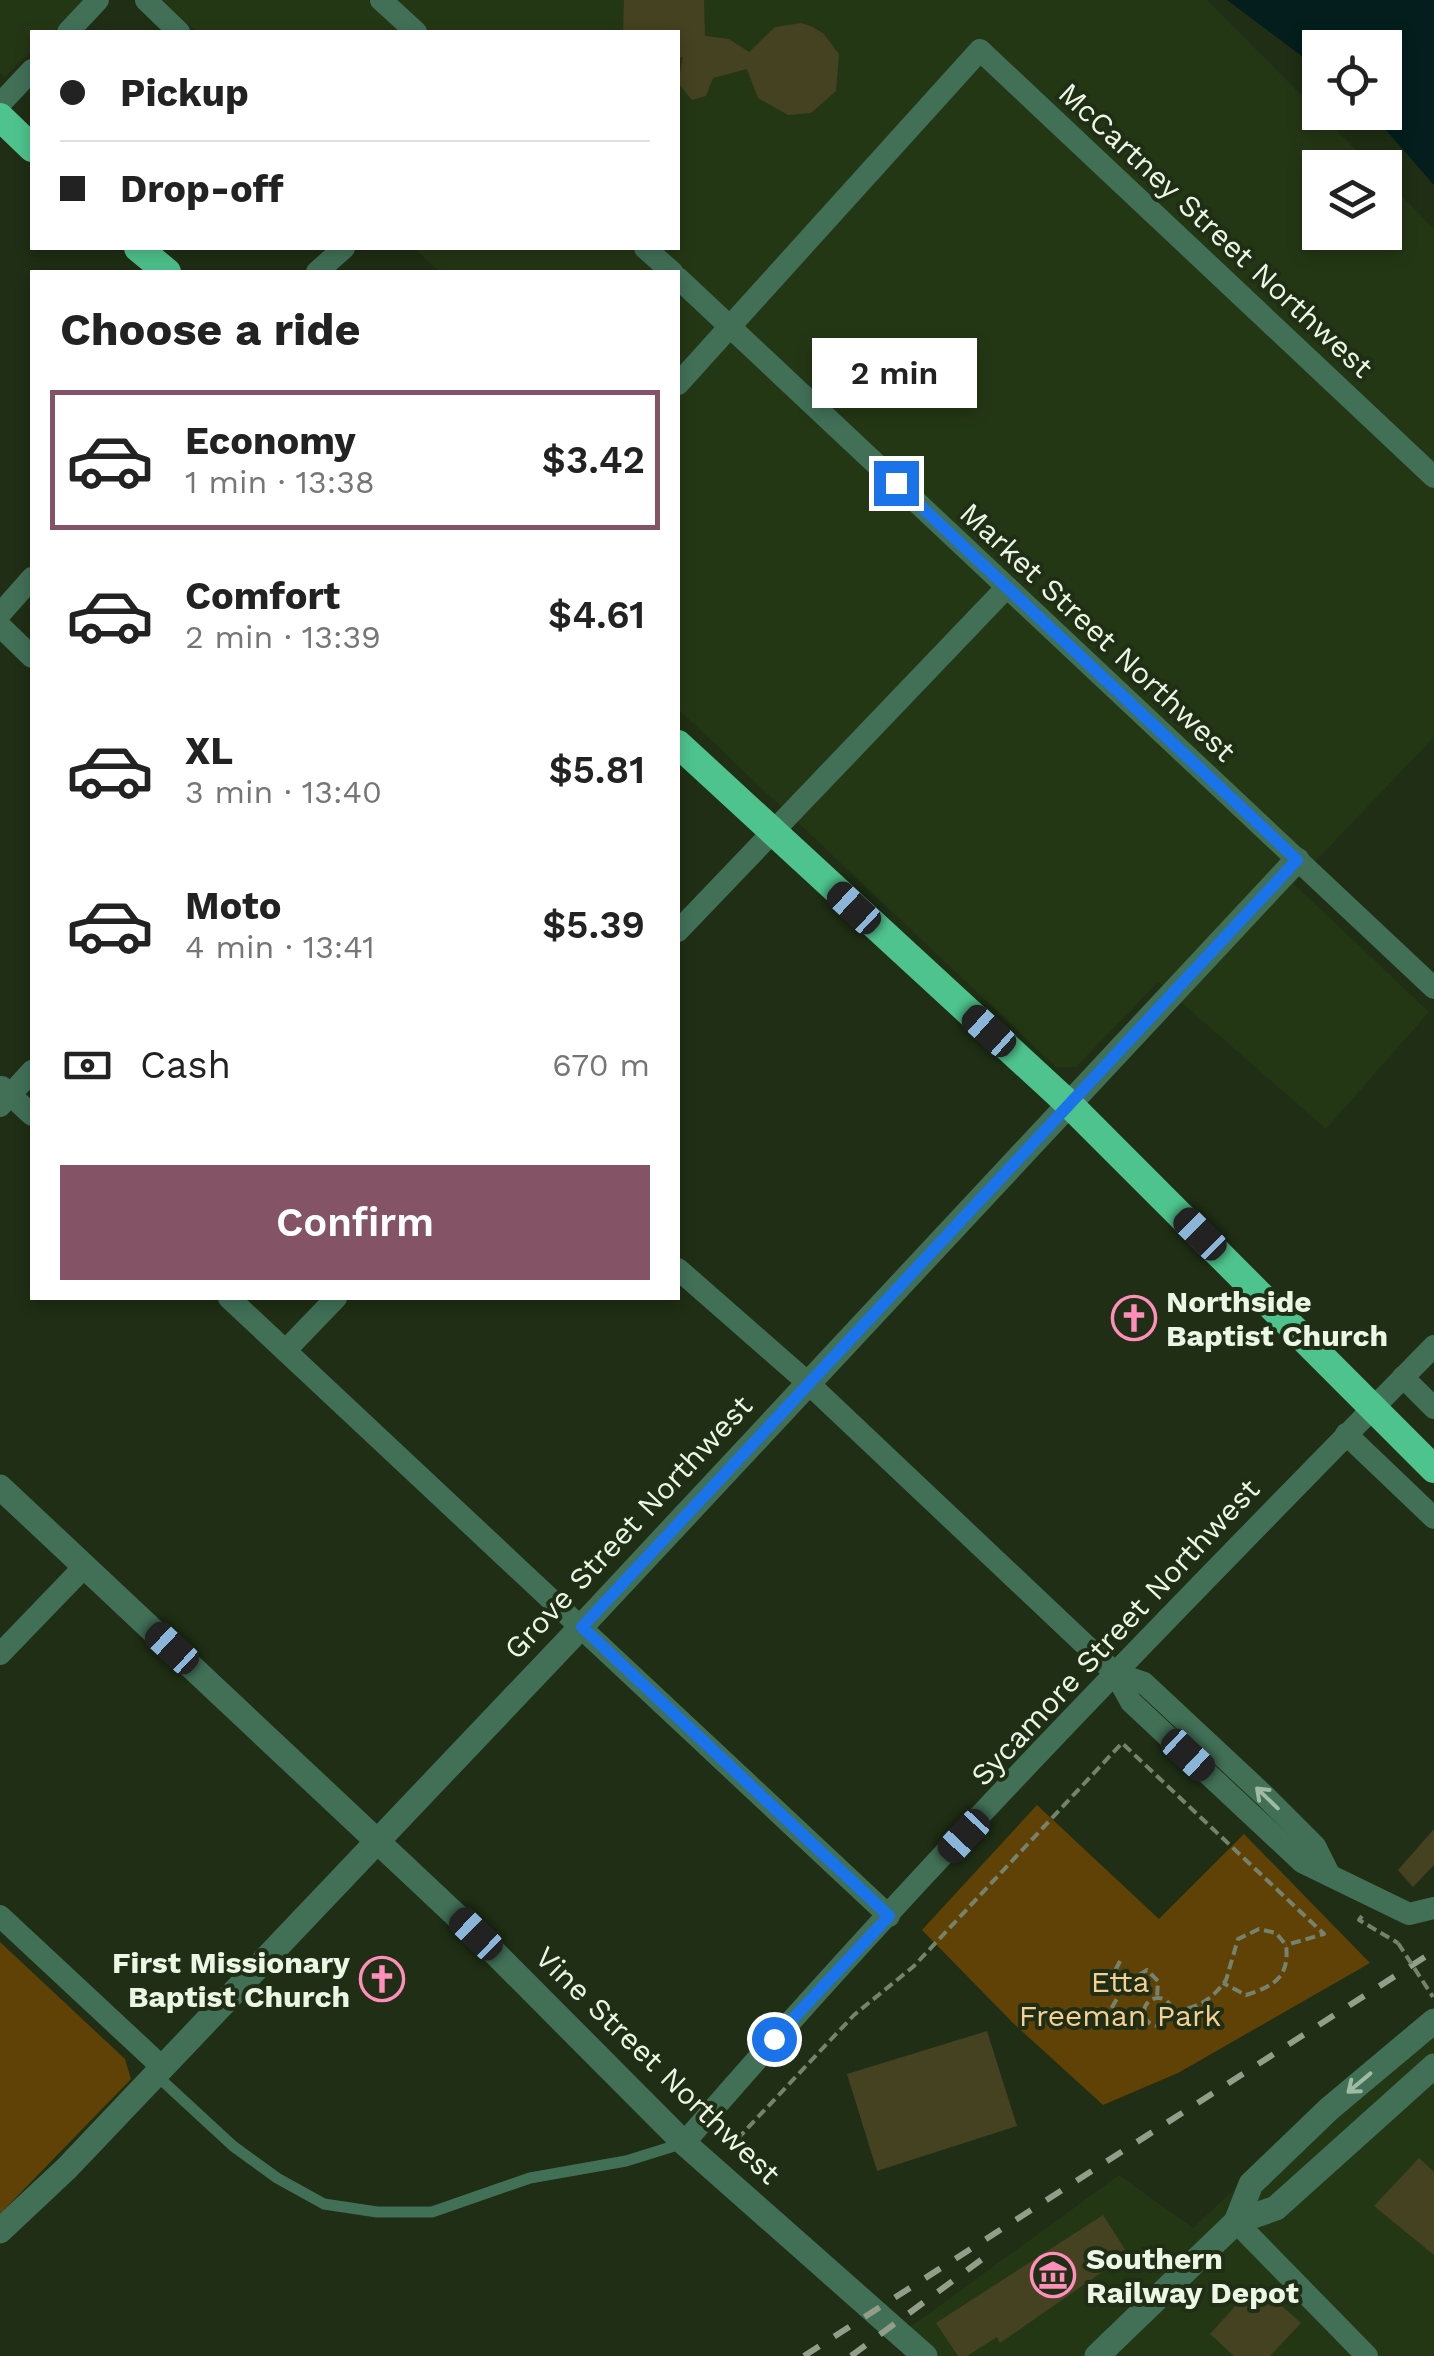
<!DOCTYPE html>
<meta charset="utf-8">
<style>
:root{--surface:#fff;--page:#f6f6f6;--text:#222;--muted:#767676;--line:#e0e0e0;--accent:#855366}
body{margin:0;font-family:"Work Sans",sans-serif;background:var(--page);color:var(--text);height:100vh;display:flex;flex-direction:column;font-size:38px;white-space:nowrap}
*{box-sizing:border-box;margin:0}
p{font-size:32px;color:var(--muted)}
.icon{flex:none;width:55px;height:55px;fill:none;stroke:currentColor;stroke-width:2;stroke-linecap:round;stroke-linejoin:round}
.map{position:relative;flex:1;overflow:hidden}
.details{position:absolute;left:30px;top:270px;width:650px;height:1030px;display:flex;flex-direction:column;background:var(--surface);border-radius:0px;box-shadow:0 5px 15px #0003}
.details>*{flex:none}
.top-card{position:absolute;left:30px;top:30px;width:650px;height:220px;border-radius:0px;box-shadow:0 5px 15px #0003;display:grid;align-content:center;height:220px;padding:0 30px;background:var(--surface)}
.buttons{position:absolute;left:1302px;top:30px;display:grid;gap:20px}
.buttons a{display:grid;place-items:center;width:100px;height:100px;border-radius:0px;background:var(--surface);box-shadow:0 5px 15px #0003;font-size:50px}
.end{position:absolute;width:45px;height:45px;margin:-22px;border:12px solid #1a73e8;background:#fff;box-shadow:0 0 0 5px #fff}
.from{border-radius:50%}
.bubble{position:absolute;height:70px;border-radius:0px;background:var(--surface);box-shadow:0 5px 15px #0003;font-size:32px;font-weight:600;line-height:70px;text-align:center}
.car{position:absolute;width:30px;height:60px;margin:-30px -15px;border-radius:12px;box-shadow:0 0 8px 2px #0007;background:linear-gradient(#222 24%,#8ab4d8 0 40%,#222 0 76%,#8ab4d8 0 86%,#222 0)}
.top-card b{display:flex;align-items:center;gap:35px;height:95px;font-size:38px}
.top-card b+b{border-top:2px solid var(--line)}
.top-card i{width:25px;height:25px;background:var(--text)}
ul{padding:0;list-style:none}
li{display:flex;align-items:center;gap:30px;height:140px;margin:0 20px 15px;padding:0 10px;border:5px solid transparent;border-radius:0px}
li div{flex:1}
li b{display:block;font-size:38px}
li em{font-style:normal;font-weight:600}
li.active{border-color:var(--accent)}
li>.icon{width:90px;height:90px;stroke-width:1.5}
h2{padding:0 30px;font-size:45px;line-height:120px}
.pay{display:flex;align-items:center;gap:25px;height:110px;padding:0 30px;font-size:38px}
.pay p{margin-inline-start:auto}
.primary-button{display:flex;gap:20px;margin-top:auto;padding:20px 30px}
.primary-button a{flex:1;height:115px;border-radius:0px;background:var(--accent);color:#fff;font-size:40px;font-weight:600;line-height:115px;text-align:center}
.map>svg:first-child{display:block}
</style>
<div class="map">
<svg width="1434" height="2356" viewBox="0 0 1434 2356">
<rect width="100%" height="100%" fill="#1f2e14"/>
<g fill="#243715">
<polygon points="0,0 88,0 53,32 32,32 32,51 5,76 0,73"/>
<polygon points="163,0 1207,0 1373,167 1320,168 1320,232 1385,232 1385,179 1434,229 1434,737 1294,884 1429,1012 1326,1129 1158,982 1076,1067 1056,1067 678,709 678,272 440,272 414,248 678,248 678,32 196,32"/>
<polygon points="1434,2010 1434,2356 907,2356 891,2341 1119,2175 1193,2228 1409,2026"/>
</g>
<g fill="#604206">
<polygon points="1037,1805 1159,1919 1244,1834 1370,1963 1178,2073 1103,2105 1013,2023 922,1930"/>
<polygon points="0,1942 125,2059 131,2079 0,2214"/>
</g>
<polygon fill="#031e1c" points="1227,0 1434,0 1434,185 1371,113 1385,112 1385,48 1320,48 1320,54 1303,57"/>
<g fill="#444221">
<polygon points="624,0 704,0 705,36 729,39 749,52 775,27 801,23 813,27 824,34 839,54 836,91 811,113 788,115 758,98 747,69 713,78 706,96 692,100 678,83 683,57 678,58 678,32 623,32"/>
<polygon points="1434,1829 1434,1865 1413,1887 1398,1870"/>
<polygon points="987,2031 1017,2126 877,2171 847,2074"/>
<polygon points="1419,2158 1434,2172 1434,2255 1374,2206"/>
<polygon points="1103,2215 1128,2254 1000,2343 997,2337 967,2356 958,2356 936,2323"/>
<polygon points="1256,2283 1301,2323 1270,2356 1234,2356 1210,2334"/>
</g>
<g fill="none" stroke-linecap="round" stroke-linejoin="round">
<g stroke="#75826c" stroke-width="4" stroke-dasharray="10 5" stroke-linecap="butt">
<polyline points="1362,1916 1359,1920 1398,1943"/>
<polyline points="1120,1961 1116,1969 1126,1983 1111,2009 1124,2020 1121,2025"/>
<polyline points="1126,1983 1147,1970 1158,1981 1157,1998"/>
<circle cx="1158" cy="2012" r="14"/>
<path d="M 1173,2012 C 1198,2007 1211,2001 1226,1980 L 1238,1939 L 1259,1929 L 1276,1933 L 1286,1945 C 1290,1977 1274,1986 1246,1995 L 1223,1983"/>
<polyline points="727,2150 854,2015 914,1966 1122,1743 1324,1934 1286,1945"/>
</g>
<polyline stroke="#417057" stroke-width="11" points="155,2074 233,2146 277,2178 324,2204 377,2212 432,2212 530,2178 626,2161 684,2143"/>
<g stroke="#417057" stroke-width="22">
<polyline points="146,0 179,32"/>
<polyline points="381,0 416,32"/>
<polyline points="68,32 98,0"/>
<polyline points="0,104 32,70"/>
<polyline points="645,248 672,272"/>
<polyline points="317,272 344,248"/>
<polyline points="678,278 1434,988"/>
<polyline points="678,384 980,50 1434,477"/>
<polyline points="0,614 32,578"/>
<polyline points="0,626 32,657"/>
<polyline points="678,931 1007,587"/>
<polyline points="2,1087 32,1115"/>
<polyline points="0,1106 32,1071"/>
<polyline points="678,1269 807,1382 1115,1673 1131,1702 1302,1862 1409,1914 1434,1908"/>
<polyline points="229,1298 889,1916"/>
<polyline points="286,1350 336,1298"/>
<polyline points="1403,1377 1434,1408"/>
<polyline points="1346,1434 1434,1518"/>
<polyline points="0,1654 84,1567"/>
<polyline points="1115,1673 1144,1683 1265,1796 1315,1846 1328,1872"/>
<polyline points="0,1916 162,2067"/>
<path d="M 684,2143 C 922,1867 1179,1606 1434,1346"/>
<polyline points="1236,2222 1367,2356"/>
</g>
<g stroke="#417057" stroke-width="25">
<polyline points="0,1487 476,1934 684,2143 925,2356"/>
<polyline points="1236,2222 1276,2208 1434,2066"/>
<polyline points="0,2231 67,2168 581,1627 1297,860"/>
<polyline points="1097,2356 1236,2222 1251,2184 1329,2109 1434,2021"/>
</g>
<g stroke="#4ec38d" stroke-width="28">
<polyline points="0,117 32,148"/>
<polyline points="138,248 167,272"/>
<polyline points="678,744 1070,1105 1434,1469"/>
</g>
<g stroke="#929e89" stroke-width="6" stroke-dasharray="18 18" stroke-linecap="butt">
<polyline points="804,2356 1434,1951"/>
<polyline points="851,2356 985,2257"/>
</g>
<polyline stroke="#75826c" stroke-width="4" stroke-dasharray="10 5" stroke-linecap="butt" points="1398,1943 1433,1997"/>
</g>
<defs><path id="oneway-shaft" d="M-6 0H5M1.5-3L5.5 0L1.5 3" fill="none" stroke-width="1.6" stroke-linecap="round" stroke-linejoin="round" transform="scale(2.5)"/></defs>
<g stroke="#9fbaa5">
<use href="#oneway-shaft" transform="translate(1267 1798) rotate(-136)"/>
<use href="#oneway-shaft" transform="translate(1359 2083) rotate(140)"/>
</g>
<g fill="none" stroke-linecap="round" stroke-linejoin="round">
<polyline stroke="#1a73e8" stroke-width="12" points="774,2039 889,1916 582,1627 1297,860 896,483"/>
</g>
<defs>
<symbol id="church-ring" viewBox="-11 -11 22 22"><circle r="9.5" fill="#1f2e14" stroke="#ff8eba" stroke-width="1.5"/><path d="M-1.2-6h2.4v3.5h3.3v2.4h-3.3V6h-2.4V-.1h-3.3v-2.4h3.3Z" fill="#ff8eba"/></symbol>
<symbol id="museum-ring" viewBox="-11 -11 22 22"><circle r="9.5" fill="#1f2e14" stroke="#ff8eba" stroke-width="1.5"/><path d="M0-6L6-3V-2H-6V-3ZM-5-1h2V3h-2ZM-1-1h2V3h-2ZM3-1h2V3H3ZM-6 4H6V6H-6Z" fill="#ff8eba"/></symbol>
</defs>
<g fill-rule="evenodd">
<use href="#church-ring" x="1109" y="1293" width="50" height="50"/>
<use href="#church-ring" x="357" y="1954" width="50" height="50"/>
<use href="#museum-ring" x="1028" y="2250" width="50" height="50"/>
</g>
<g text-anchor="middle" dominant-baseline="central" stroke-width="8" stroke-linejoin="round" paint-order="stroke">
<g font-size="30" fill="#ecf6e5" stroke="#1f2e14">
<text transform="translate(1216 230) rotate(43)">McCartney Street Northwest</text>
<text transform="translate(1098 632) rotate(43)">Market Street Northwest</text>
<text transform="translate(628 1527) rotate(-47)">Grove Street Northwest</text>
<text transform="translate(1115 1632) rotate(-47)">Sycamore Street Northwest</text>
<text transform="translate(658 2065) rotate(44)">Vine Street Northwest</text>
</g>
<g font-size="30" font-weight="bold" fill="#ecf6e5" stroke="#1f2e14" text-anchor="start">
<text x="1166" y="1301">Northside<tspan x="1166" dy="34">Baptist Church</tspan></text>
<text x="350" y="1962" text-anchor="end">First Missionary<tspan x="350" dy="34">Baptist Church</tspan></text>
<text x="1086" y="2258">Southern<tspan x="1086" dy="34">Railway Depot</tspan></text>
</g>
<g font-size="30" fill="#f7cf91" stroke="#1f2e14">
<text x="1120" y="1981">Etta<tspan x="1120" dy="34">Freeman Park</tspan></text>
</g>
</g>
</svg>
<div class="buttons">
<a><svg class="icon" aria-label="locate" viewBox="0 0 24 24"><circle cx="12" cy="12" r="6"/><path d="M12 2v4M12 18v4M2 12h4M18 12h4"/></svg></a>
<a><svg class="icon" aria-label="layers" viewBox="0 0 24 24"><path d="M12 4l9 5-9 5-9-5zM3 14l9 5 9-5"/></svg></a>
</div>
<i class="end from" style="left:774px;top:2039px"></i>
<i class="end" style="left:896px;top:483px"></i>
<div class="bubble" style="left:812px;top:338px;width:165px">2 min</div>
<i class="car" style="left:854px;top:908px;rotate:313deg"></i>
<i class="car" style="left:989px;top:1031px;rotate:312deg"></i>
<i class="car" style="left:1200px;top:1234px;rotate:315deg"></i>
<i class="car" style="left:172px;top:1648px;rotate:313deg"></i>
<i class="car" style="left:1188px;top:1755px;rotate:133deg"></i>
<i class="car" style="left:964px;top:1836px;rotate:223deg"></i>
<i class="car" style="left:476px;top:1934px;rotate:314deg"></i>
<div class="top-card">
<b><i class="from"></i>Pickup</b>
<b><i></i>Drop-off</b>
</div>
<section class="details">
<h2>Choose a ride</h2>
<ul>
<li class="active"><svg class="icon" aria-label="car" viewBox="0 0 24 24"><path d="M5 17H2v-5l4-1 3-4h7l3 4 3 1v5h-3M9 17h6M6 11h13"/><circle cx="7" cy="17" r="2"/><circle cx="17" cy="17" r="2"/></svg><div><b>Economy</b><p>1 min · 13:38</p></div><em>$3.42</em></li>
<li><svg class="icon" aria-label="car" viewBox="0 0 24 24"><path d="M5 17H2v-5l4-1 3-4h7l3 4 3 1v5h-3M9 17h6M6 11h13"/><circle cx="7" cy="17" r="2"/><circle cx="17" cy="17" r="2"/></svg><div><b>Comfort</b><p>2 min · 13:39</p></div><em>$4.61</em></li>
<li><svg class="icon" aria-label="car" viewBox="0 0 24 24"><path d="M5 17H2v-5l4-1 3-4h7l3 4 3 1v5h-3M9 17h6M6 11h13"/><circle cx="7" cy="17" r="2"/><circle cx="17" cy="17" r="2"/></svg><div><b>XL</b><p>3 min · 13:40</p></div><em>$5.81</em></li>
<li><svg class="icon" aria-label="car" viewBox="0 0 24 24"><path d="M5 17H2v-5l4-1 3-4h7l3 4 3 1v5h-3M9 17h6M6 11h13"/><circle cx="7" cy="17" r="2"/><circle cx="17" cy="17" r="2"/></svg><div><b>Moto</b><p>4 min · 13:41</p></div><em>$5.39</em></li>
</ul>
<div class="pay"><svg class="icon" aria-label="cash" viewBox="0 0 24 24"><path d="M3 7h18v10H3z"/><circle cx="12" cy="12" r="2"/></svg>Cash<p>670 m</p></div>
<div class="primary-button"><a>Confirm</a></div>
</section>
</div>
